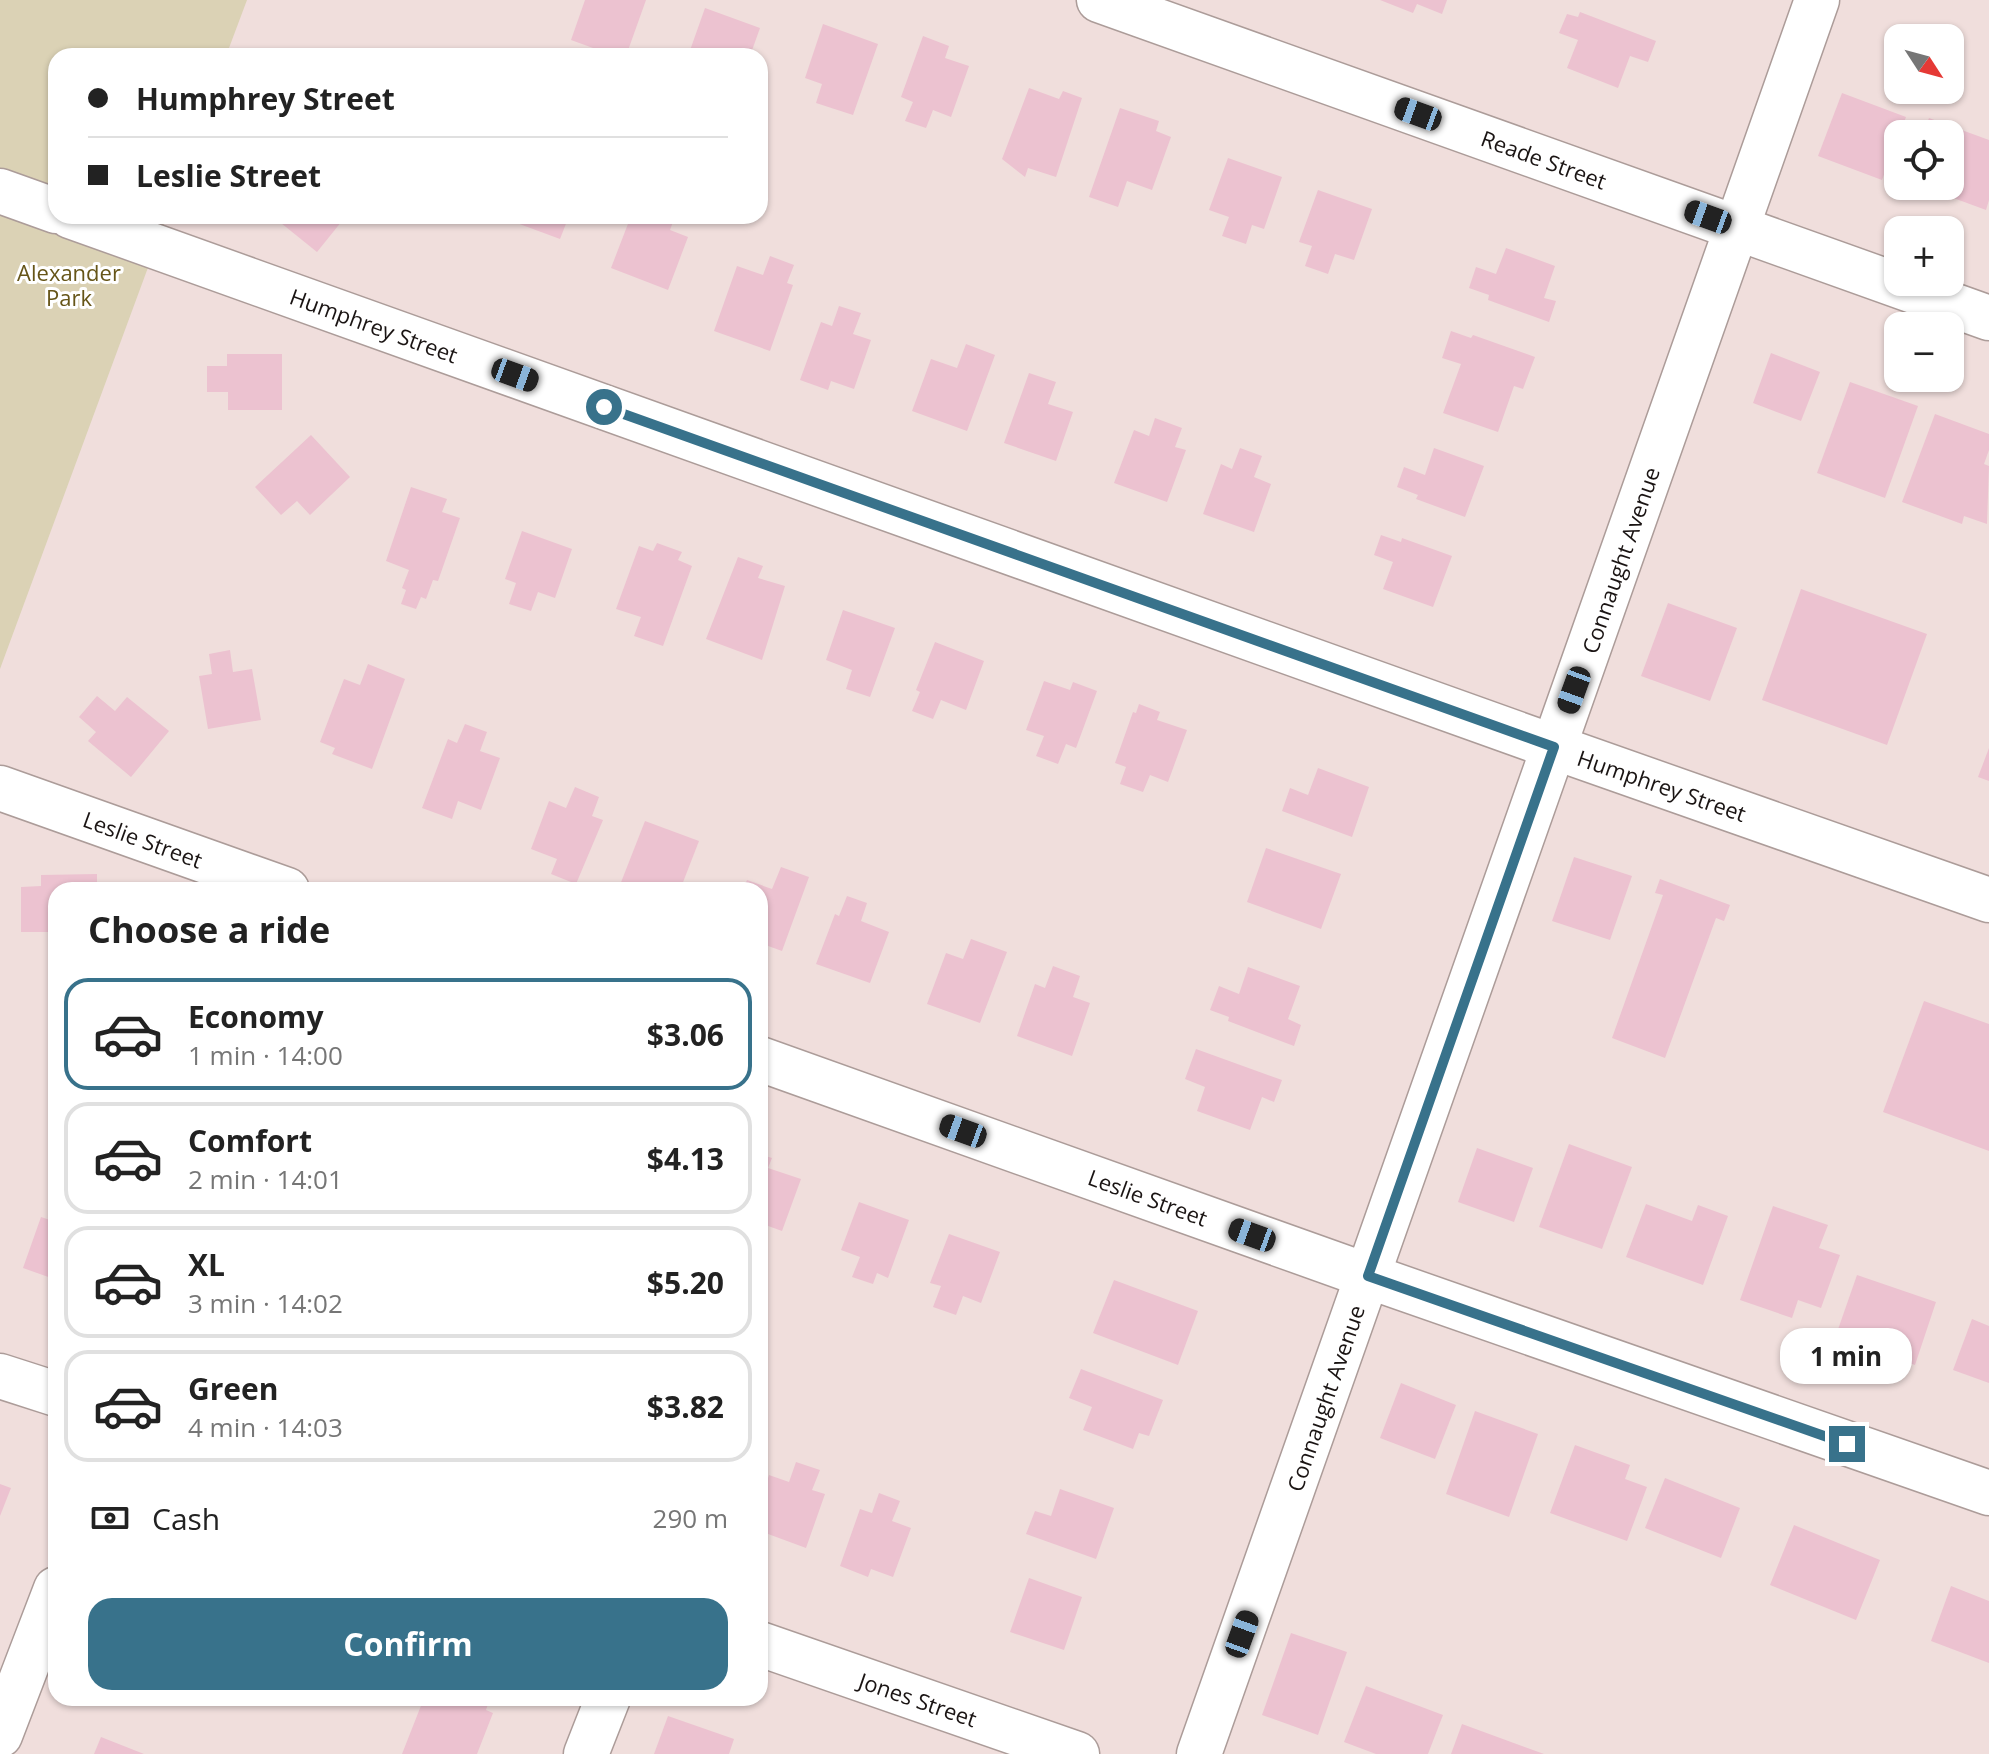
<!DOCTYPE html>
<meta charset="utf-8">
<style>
:root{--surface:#fff;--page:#f6f6f6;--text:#222;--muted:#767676;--line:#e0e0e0;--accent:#38728b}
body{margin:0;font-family:"Open Sans",sans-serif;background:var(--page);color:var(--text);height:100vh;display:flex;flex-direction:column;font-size:30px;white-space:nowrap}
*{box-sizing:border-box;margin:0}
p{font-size:26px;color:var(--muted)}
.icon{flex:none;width:44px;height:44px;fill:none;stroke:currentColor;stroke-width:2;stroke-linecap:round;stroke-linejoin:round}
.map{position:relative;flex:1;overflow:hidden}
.drawer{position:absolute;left:48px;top:882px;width:720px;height:824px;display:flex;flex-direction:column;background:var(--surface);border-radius:24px;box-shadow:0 2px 6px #0004}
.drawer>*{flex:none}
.hud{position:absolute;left:48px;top:48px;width:720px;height:176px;border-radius:24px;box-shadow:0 2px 6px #0004;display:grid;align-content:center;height:176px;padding:0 40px;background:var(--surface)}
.needle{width:52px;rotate:126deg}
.fabs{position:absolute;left:1884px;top:24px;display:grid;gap:16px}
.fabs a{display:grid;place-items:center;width:80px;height:80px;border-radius:16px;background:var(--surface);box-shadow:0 2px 6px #0004;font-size:40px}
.end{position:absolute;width:36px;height:36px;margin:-18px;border:10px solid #38728b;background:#fff;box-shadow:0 0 0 4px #fff}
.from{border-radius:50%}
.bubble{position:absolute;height:56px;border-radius:24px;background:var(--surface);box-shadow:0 2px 6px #0004;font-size:26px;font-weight:700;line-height:56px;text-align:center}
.car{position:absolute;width:24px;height:48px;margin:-24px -12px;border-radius:10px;box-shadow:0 0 6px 2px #0007;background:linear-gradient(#222 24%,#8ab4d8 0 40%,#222 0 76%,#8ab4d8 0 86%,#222 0)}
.hud b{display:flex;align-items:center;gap:28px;height:76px;font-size:30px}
.hud b+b{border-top:2px solid var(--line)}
.hud i{width:20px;height:20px;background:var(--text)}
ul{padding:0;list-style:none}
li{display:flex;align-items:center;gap:24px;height:112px;margin:0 16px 12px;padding:0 24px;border:4px solid var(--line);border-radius:24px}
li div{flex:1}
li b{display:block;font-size:30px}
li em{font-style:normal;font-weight:700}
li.selected{border-color:var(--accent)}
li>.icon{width:72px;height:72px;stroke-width:1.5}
h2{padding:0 40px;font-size:36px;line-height:96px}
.pay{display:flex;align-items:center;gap:20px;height:88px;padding:0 40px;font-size:30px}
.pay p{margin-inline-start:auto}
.button{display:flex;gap:16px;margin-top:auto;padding:16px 40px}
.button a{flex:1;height:92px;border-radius:24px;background:var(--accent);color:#fff;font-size:32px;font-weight:700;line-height:92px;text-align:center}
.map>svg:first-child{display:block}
</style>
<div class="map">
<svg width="1989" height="1754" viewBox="0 0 1989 1754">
<rect width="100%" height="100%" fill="#f0dedc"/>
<polygon fill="#dbd2b5" points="0,0 247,0 226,56 56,56 56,216 167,216 0,669"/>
<g fill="#ecc2d0">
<polygon points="585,0 646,0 626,56 590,56 593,48 571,40"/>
<polygon points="1380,0 1447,0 1442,14 1417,4 1413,13"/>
<polygon points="705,8 760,28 750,56 688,56"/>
<polygon points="1580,12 1656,41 1648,62 1630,56 1618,88 1567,68 1578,40 1559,33 1567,14 1578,17"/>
<polygon points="823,24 878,44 853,115 816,103 822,84 805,78"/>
<polygon points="923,36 949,46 945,58 969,66 951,117 933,110 926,128 905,121 913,102 901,97"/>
<polygon points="1029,88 1059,99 1063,91 1082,98 1056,177 1028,168 1025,177 1002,159"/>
<polygon points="1842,93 1906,117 1882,180 1818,156"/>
<polygon points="1120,108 1159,121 1156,131 1171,137 1152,190 1127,181 1118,207 1089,197"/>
<polygon points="1929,118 1989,140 1989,200 1986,210 1948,196 1947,200 1932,195 1933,190 1922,186 1950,186 1950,134 1923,134"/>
<polygon points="1228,158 1282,177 1264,229 1252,225 1246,244 1222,236 1229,217 1209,210"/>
<polygon points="1318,190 1372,209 1354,260 1335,254 1328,274 1305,266 1312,246 1299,242"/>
<polygon points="278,216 346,216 317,252 276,219"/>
<polygon points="507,216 569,216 560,239 506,219"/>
<polygon points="631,216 640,219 642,216 675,216 670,230 688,237 668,290 611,268"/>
<polygon points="1506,248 1555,266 1544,298 1556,301 1549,322 1488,300 1489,295 1469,288 1476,267 1496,274"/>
<polygon points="770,256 794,265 787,283 793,285 770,351 714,331 737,266 763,275"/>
<polygon points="839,306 861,313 853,334 871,340 854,389 831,381 828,390 800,380 821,322 832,326"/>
<polygon points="1451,331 1471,338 1473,335 1535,357 1523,389 1514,386 1498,432 1443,413 1461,364 1442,358"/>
<polygon points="966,344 995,355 967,431 912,411 931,359 957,368"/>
<polygon points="1771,353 1820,372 1801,421 1753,403"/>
<polygon points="227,354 282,354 282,410 228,410 228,392 207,392 207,366 227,366"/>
<polygon points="1029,373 1056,382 1048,404 1073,412 1056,461 1004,443"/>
<polygon points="1850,382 1918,406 1885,498 1817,473"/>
<polygon points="1935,414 1989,434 1989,450 1984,464 1989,466 1987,524 1964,516 1962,524 1902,502"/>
<polygon points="1155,418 1182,428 1175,447 1186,450 1167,502 1114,483 1134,430 1149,436"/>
<polygon points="311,435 350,477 310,515 297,501 281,515 255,487"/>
<polygon points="1240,448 1262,456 1254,477 1271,484 1254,532 1203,514 1221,464 1232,469"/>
<polygon points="1434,448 1484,466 1465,517 1416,499 1418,495 1397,487 1404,467 1425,475"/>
<polygon points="411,487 447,499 442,512 460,518 438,581 433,580 426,599 421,597 416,609 401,604 406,590 402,588 409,570 386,561"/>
<polygon points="522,531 572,549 555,598 538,592 531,611 509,604 516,583 505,579"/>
<polygon points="1381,535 1401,542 1402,538 1452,556 1433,607 1383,589 1393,562 1374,555"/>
<polygon points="657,543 682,552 678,560 692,566 663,646 634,636 641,617 616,609 639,546 653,551"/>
<polygon points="738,557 763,566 758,578 785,586 762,660 706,639"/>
<polygon points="1801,589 1927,634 1887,745 1762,700"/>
<polygon points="1668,603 1737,628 1710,701 1641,676"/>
<polygon points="843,610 895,628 870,697 846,689 852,670 826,660"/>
<polygon points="935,642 984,661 966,710 941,700 933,719 912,711 920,692 916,690"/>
<polygon points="230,650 233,672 252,669 261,720 208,729 199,676 212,674 209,654"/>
<polygon points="368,664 405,679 372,769 332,754 335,748 320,742 344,679 360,685"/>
<polygon points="1044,681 1070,690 1073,682 1097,691 1076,748 1066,744 1058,764 1036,756 1044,736 1026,730"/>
<polygon points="97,696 115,711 127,697 169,731 131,777 88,741 96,732 79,717"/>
<polygon points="1139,704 1160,712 1157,720 1187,730 1168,782 1150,775 1143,792 1120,784 1126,767 1115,763 1133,712 1136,713"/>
<polygon points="465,724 487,732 480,751 500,758 481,810 458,801 452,819 422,808 448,739 457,743"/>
<polygon points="1989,748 1989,781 1978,777"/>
<polygon points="1318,768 1369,787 1352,837 1282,811 1290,788 1308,795"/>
<polygon points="575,787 599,797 592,816 603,820 576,884 551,874 557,859 531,849 549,801 566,808"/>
<polygon points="645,821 699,841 680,890 618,890"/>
<polygon points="1266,848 1341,874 1321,929 1247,902"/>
<polygon points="1574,857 1632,876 1610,940 1552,921"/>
<polygon points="781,867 809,877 782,951 760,943 760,890 743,890 747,880 772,889"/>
<polygon points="97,874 97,890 56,890 56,932 21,932 21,887 41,886 41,875"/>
<polygon points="1660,879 1730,905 1724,921 1716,918 1665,1058 1612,1038 1663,895 1655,893"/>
<polygon points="847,896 867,903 861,921 889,932 870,983 816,964 835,914 839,916"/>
<polygon points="971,939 1007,952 980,1023 927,1004 946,953 963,959"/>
<polygon points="1053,966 1080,976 1073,997 1090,1003 1072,1056 1017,1036 1035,984 1045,988"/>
<polygon points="1248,967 1300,986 1288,1019 1301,1025 1294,1046 1228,1021 1229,1017 1210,1010 1219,986 1239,994"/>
<polygon points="1924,1001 1989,1024 1989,1151 1883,1112"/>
<polygon points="1196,1049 1282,1080 1274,1102 1262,1097 1250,1130 1197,1111 1205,1087 1185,1079"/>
<polygon points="1569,1144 1632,1167 1602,1249 1539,1227"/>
<polygon points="1477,1148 1533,1168 1514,1222 1458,1202"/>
<polygon points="760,1154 772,1158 768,1168 801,1179 782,1231 760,1223"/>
<polygon points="859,1202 909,1220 888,1278 877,1273 873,1284 852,1277 860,1257 841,1250"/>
<polygon points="1646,1204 1692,1221 1698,1205 1728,1216 1703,1285 1626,1257"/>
<polygon points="1773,1206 1828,1225 1819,1248 1840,1255 1821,1308 1798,1300 1792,1318 1740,1300"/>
<polygon points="41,1217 56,1222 56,1287 52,1286 54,1279 23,1268"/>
<polygon points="949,1234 1000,1252 981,1303 963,1296 956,1315 933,1307 941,1286 930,1283"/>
<polygon points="1857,1275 1936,1302 1915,1365 1835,1338"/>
<polygon points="1114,1280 1198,1311 1178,1365 1093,1333"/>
<polygon points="1972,1319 1989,1326 1989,1383 1953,1370"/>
<polygon points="1081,1369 1163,1400 1149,1436 1139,1433 1133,1449 1083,1430 1092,1407 1069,1398"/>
<polygon points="1401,1383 1456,1405 1435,1459 1380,1438"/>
<polygon points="1475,1411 1538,1434 1509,1517 1446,1494"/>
<polygon points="1575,1445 1630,1465 1625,1479 1647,1487 1627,1541 1550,1513"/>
<polygon points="796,1462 820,1470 812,1490 825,1494 806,1548 760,1531 760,1503 769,1475 789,1482"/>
<polygon points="1665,1478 1740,1508 1721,1558 1645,1528"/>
<polygon points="0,1484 11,1488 0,1516"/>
<polygon points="1060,1489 1114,1508 1096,1559 1026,1534 1035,1511 1051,1516"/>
<polygon points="879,1493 900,1501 892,1521 911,1528 893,1577 871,1569 868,1577 840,1566 860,1509 872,1513"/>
<polygon points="1794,1525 1880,1560 1856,1620 1770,1585"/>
<polygon points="1029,1578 1082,1597 1064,1650 1010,1632"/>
<polygon points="1951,1586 1989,1601 1989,1663 1931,1641"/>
<polygon points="1291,1633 1347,1652 1318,1735 1262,1715"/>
<polygon points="1366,1686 1443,1715 1428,1754 1376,1754 1344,1742"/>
<polygon points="424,1698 490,1698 486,1710 493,1713 477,1754 402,1754"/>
<polygon points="668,1716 734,1739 729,1754 654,1754"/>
<polygon points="1462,1724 1544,1754 1451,1754"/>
<polygon points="101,1737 144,1754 94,1754"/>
</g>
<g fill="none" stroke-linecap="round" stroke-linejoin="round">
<defs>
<g id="minor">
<polyline points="1099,0 1989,318"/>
<polyline points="0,191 56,211"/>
<polyline points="70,216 1554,747 1989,900"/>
<polyline points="0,788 287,890"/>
<polyline points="760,1059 1368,1276 1989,1493"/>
<polyline points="0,1376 56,1394"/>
<polyline points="760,1644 1077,1754"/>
<polyline points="0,1735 56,1589"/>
<polyline points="586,1754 608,1698"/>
</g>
<polyline id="tertiary" points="1199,1754 1817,0"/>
</defs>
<use href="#minor" stroke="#ac9c99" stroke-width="47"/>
<use href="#tertiary" stroke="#ac9c99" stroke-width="47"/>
<use href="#minor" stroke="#fff" stroke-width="44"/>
<use href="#tertiary" stroke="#fff" stroke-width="44"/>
</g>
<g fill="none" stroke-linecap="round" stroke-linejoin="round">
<polyline stroke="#38728b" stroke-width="10" points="604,407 1554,747 1368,1276 1847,1444"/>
</g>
<g text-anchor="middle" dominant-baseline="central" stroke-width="6" stroke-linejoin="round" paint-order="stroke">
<g font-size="22" fill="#1a1413" stroke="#fff">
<text transform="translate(1544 159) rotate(20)">Reade Street</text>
<text transform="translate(374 325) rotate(20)">Humphrey Street</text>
<text transform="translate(1620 560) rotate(-71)">Connaught Avenue</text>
<text transform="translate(1662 785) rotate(19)">Humphrey Street</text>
<text transform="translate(143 839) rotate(20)">Leslie Street</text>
<text transform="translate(1148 1197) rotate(20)">Leslie Street</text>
<text transform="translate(1325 1398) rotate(-71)">Connaught Avenue</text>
<text transform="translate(918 1699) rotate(19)">Jones Street</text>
</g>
<g font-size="22" fill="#665518" stroke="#fff">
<text x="69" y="272">Alexander<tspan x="69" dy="25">Park</tspan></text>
</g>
</g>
</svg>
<div class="fabs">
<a><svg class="needle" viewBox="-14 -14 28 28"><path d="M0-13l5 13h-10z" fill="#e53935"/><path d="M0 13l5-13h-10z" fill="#767676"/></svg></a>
<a><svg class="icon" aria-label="locate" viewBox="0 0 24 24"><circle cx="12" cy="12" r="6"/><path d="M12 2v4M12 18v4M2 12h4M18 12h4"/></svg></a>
<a>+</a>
<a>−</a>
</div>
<i class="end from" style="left:604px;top:407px"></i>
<i class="end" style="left:1847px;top:1444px"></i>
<div class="bubble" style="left:1780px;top:1328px;width:132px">1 min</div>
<i class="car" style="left:1418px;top:114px;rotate:290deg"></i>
<i class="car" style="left:1708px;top:217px;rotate:290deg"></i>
<i class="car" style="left:515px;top:375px;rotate:110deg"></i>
<i class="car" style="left:1574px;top:690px;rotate:200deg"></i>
<i class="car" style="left:963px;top:1131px;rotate:290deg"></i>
<i class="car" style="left:1252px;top:1235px;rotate:290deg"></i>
<i class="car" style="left:1242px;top:1634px;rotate:20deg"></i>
<div class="hud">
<b><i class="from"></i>Humphrey Street</b>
<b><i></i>Leslie Street</b>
</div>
<section class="drawer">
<h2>Choose a ride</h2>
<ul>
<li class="selected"><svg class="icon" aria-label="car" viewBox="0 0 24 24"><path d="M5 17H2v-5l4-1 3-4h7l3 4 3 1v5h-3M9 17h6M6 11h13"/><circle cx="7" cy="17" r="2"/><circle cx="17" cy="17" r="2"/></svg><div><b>Economy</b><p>1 min · 14:00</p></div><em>$3.06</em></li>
<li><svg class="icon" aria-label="car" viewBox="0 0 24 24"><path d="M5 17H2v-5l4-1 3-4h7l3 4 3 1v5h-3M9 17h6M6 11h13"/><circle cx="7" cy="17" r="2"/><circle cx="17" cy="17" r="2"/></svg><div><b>Comfort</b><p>2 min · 14:01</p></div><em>$4.13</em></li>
<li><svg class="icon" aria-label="car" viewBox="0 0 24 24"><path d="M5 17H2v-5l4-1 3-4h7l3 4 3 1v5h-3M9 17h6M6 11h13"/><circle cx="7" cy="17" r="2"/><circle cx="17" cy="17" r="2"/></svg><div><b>XL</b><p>3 min · 14:02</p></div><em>$5.20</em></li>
<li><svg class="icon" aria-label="car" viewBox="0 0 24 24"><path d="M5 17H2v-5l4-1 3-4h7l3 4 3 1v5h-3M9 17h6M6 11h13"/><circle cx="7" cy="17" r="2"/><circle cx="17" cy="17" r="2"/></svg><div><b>Green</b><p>4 min · 14:03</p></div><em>$3.82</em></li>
</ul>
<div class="pay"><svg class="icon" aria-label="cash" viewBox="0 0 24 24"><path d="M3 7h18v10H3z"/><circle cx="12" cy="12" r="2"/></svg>Cash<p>290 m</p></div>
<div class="button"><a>Confirm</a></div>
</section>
</div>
